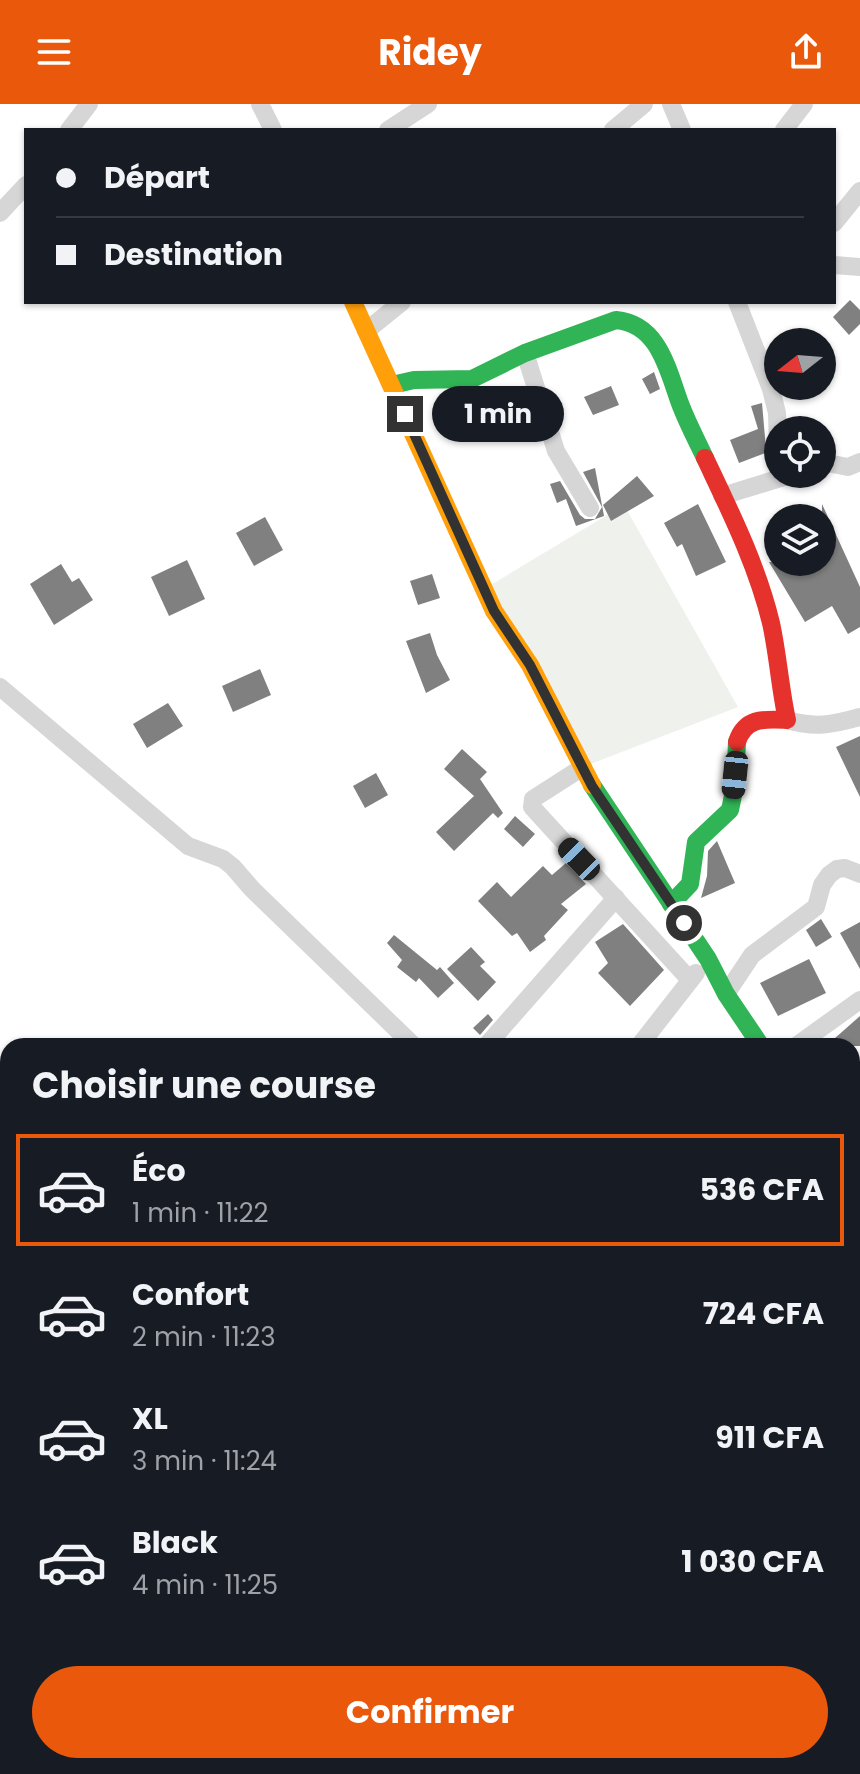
<!DOCTYPE html>
<html lang="fr">
<meta charset="utf-8">
<style>
:root{--surface:#171b24;--page:#20242c;--text:#f1f3f6;--muted:#9ea1a6;--line:#363941;--accent:#ea580c}
body{margin:0;font-family:Poppins,sans-serif;background:var(--page);color:var(--text);height:100vh;display:flex;flex-direction:column;font-size:30px;white-space:nowrap}
*{box-sizing:border-box;margin:0}
p{font-size:26px;color:var(--muted)}
.icon{flex:none;width:44px;height:44px;fill:none;stroke:currentColor;stroke-width:2;stroke-linecap:round;stroke-linejoin:round}
.map{position:relative;flex:1;overflow:hidden}
.side{position:absolute;left:0px;top:934px;width:860px;height:736px;display:flex;flex-direction:column;background:var(--surface);border-radius:24px 24px 0 0;box-shadow:0 2px 6px #0004}
.side>*{flex:none}
.hud{position:absolute;left:24px;top:24px;width:812px;height:176px;border-radius:0px;box-shadow:0 2px 6px #0004;display:grid;align-content:center;height:176px;padding:0 32px;background:var(--surface)}
.needle{width:52px;rotate:253deg}
.fabs{position:absolute;left:764px;top:224px;display:grid;gap:16px}
.fabs a{display:grid;place-items:center;width:72px;height:72px;border-radius:50%;background:var(--surface);box-shadow:0 2px 6px #0004;font-size:40px}
.end{position:absolute;width:36px;height:36px;margin:-18px;border:10px solid #323232;background:#fff;box-shadow:0 0 0 4px #fff}
.from{border-radius:50%}
.bubble{position:absolute;height:56px;border-radius:28px;background:var(--surface);box-shadow:0 2px 6px #0004;font-size:26px;font-weight:700;line-height:56px;text-align:center}
.car{position:absolute;width:24px;height:48px;margin:-24px -12px;border-radius:10px;box-shadow:0 0 6px 2px #0007;background:linear-gradient(#222 24%,#8ab4d8 0 40%,#222 0 76%,#8ab4d8 0 86%,#222 0)}
.hud b{display:flex;align-items:center;gap:28px;height:76px;font-size:30px}
.hud b+b{border-top:2px solid var(--line)}
.hud i{width:20px;height:20px;background:var(--text)}
ul{padding:0;list-style:none}
li{display:flex;align-items:center;gap:24px;height:112px;margin:0 16px 12px;padding:0 16px;border:4px solid transparent;border-radius:0px}
li div{flex:1}
li b{display:block;font-size:30px}
li em{font-style:normal;font-weight:700}
li.selected{border-color:var(--accent)}
li>.icon{width:72px;height:72px;stroke-width:1.5}
h2{padding:0 32px;font-size:36px;line-height:96px}
.action{display:flex;gap:16px;margin-top:auto;padding:16px 32px}
.action a{flex:1;height:92px;border-radius:48px;background:var(--accent);color:#fff;font-size:32px;font-weight:700;line-height:92px;text-align:center}
header{display:flex;justify-content:space-between;align-items:center;height:104px;padding:0 32px;background:var(--accent);color:#fff;font-size:36px;font-weight:700}
.map>svg:first-child{display:block}
</style>
<header><svg class="icon" aria-label="menu" viewBox="0 0 24 24"><path d="M4 6h16M4 12h16M4 18h16"/></svg>Ridey<svg class="icon" aria-label="share" viewBox="0 0 24 24"><path d="M12 15V3M7 8l5-5 5 5M5 13v7h14v-7"/></svg></header>
<div class="map">
<svg width="860" height="1670" viewBox="0 0 860 1670">
<rect width="100%" height="100%" fill="#fff"/>
<polygon fill="#eff2ec" points="624,401 738,603 583,663 484,485"/>
<g fill="#808080">
<polygon points="850,196 860,206 860,220 849,231 833,213"/>
<polygon points="654,268 660,285 650,290 642,275"/>
<polygon points="611,282 619,301 593,311 584,293"/>
<polygon points="762,299 766,345 772,354 778,356 778,362 765,349 739,359 730,336 758,325 751,302"/>
<polygon points="595,364 604,412 576,422 566,395 557,399 550,380 560,377 580,411 585,415 595,415 602,403 583,368"/>
<polygon points="637,372 654,392 611,417 603,401"/>
<polygon points="698,400 726,458 696,472 682,440 677,443 664,419"/>
<polygon points="822,400 860,483 860,523 848,530 832,502 805,518 769,458 822,458"/>
<polygon points="265,413 283,446 254,462 236,429"/>
<polygon points="187,456 205,495 169,512 151,473"/>
<polygon points="61,460 72,478 79,474 93,496 54,521 30,480"/>
<polygon points="432,470 440,494 418,501 410,477"/>
<polygon points="430,529 437,551 450,576 426,589 406,537"/>
<polygon points="260,565 271,591 233,608 222,582"/>
<polygon points="168,599 183,622 147,644 133,620"/>
<polygon points="860,632 860,693 836,643"/>
<polygon points="462,645 487,668 480,675 503,709 498,714 493,709 454,747 436,728 474,692 444,665"/>
<polygon points="376,669 388,691 365,704 353,682"/>
<polygon points="515,712 535,730 523,743 504,725"/>
<polygon points="717,737 735,779 701,794 707,772 708,747"/>
<polygon points="566,759 586,780 561,800 568,806 544,832 546,836 530,848 517,829 512,832 478,797 497,778 511,793 543,762 552,771"/>
<polygon points="821,815 832,833 816,843 806,826"/>
<polygon points="860,818 860,865 840,829"/>
<polygon points="623,820 664,866 630,902 598,869 608,859 595,838"/>
<polygon points="394,831 437,866 440,863 454,879 438,894 419,874 416,878 397,863 402,856 387,839"/>
<polygon points="471,843 485,858 480,862 496,878 478,897 447,865"/>
<polygon points="809,855 826,889 778,912 760,879"/>
<polygon points="488,910 493,916 480,931 473,924"/>
<polygon points="860,912 860,942 826,942"/>
</g>
<g fill="none" stroke-linecap="round" stroke-linejoin="round">
<g stroke="#d6d6d6" stroke-width="18">
<polyline points="260,0 273,26"/>
<polyline points="671,0 682,26"/>
<polyline points="69,26 89,0"/>
<polyline points="388,26 428,0"/>
<polyline points="613,26 644,0"/>
<polyline points="784,26 804,0"/>
<polyline points="0,109 26,81"/>
<polyline points="834,119 860,87"/>
<polyline points="834,161 860,163"/>
<polyline points="737,198 771,285 777,309 778,344"/>
<polyline points="366,227 402,198"/>
<polyline points="525,249 556,347 590,404"/>
<polyline points="822,358 848,363 860,358"/>
<polyline points="722,392 794,370"/>
<polyline points="0,583 188,742 223,755 233,763 252,785 414,942"/>
<path d="M 787,616 C 815,624 832,621 860,613"/>
<polyline points="583,663 533,695 532,703 690,876"/>
<polyline points="726,890 752,851 816,803 822,781 829,771 837,765 845,764 860,770"/>
<polyline points="486,942 616,794"/>
<polyline points="639,942 696,869"/>
<polyline points="796,942 860,896"/>
<polyline points="852,990 860,984"/>
<polyline points="852,1064 860,1074"/>
<polyline points="852,1200 860,1191"/>
<polyline points="0,1282 8,1296"/>
<polyline points="852,1326 860,1316"/>
<polyline points="0,1434 8,1425"/>
<polyline points="852,1457 860,1446"/>
<polyline points="0,1533 8,1535"/>
<polyline points="852,1577 860,1571"/>
<polyline points="252,1662 258,1670"/>
<polyline points="307,1662 309,1670"/>
<polyline points="687,1662 734,1670"/>
<polyline points="850,1662 852,1670"/>
<polyline points="345,1670 383,1663 440,1662"/>
</g>
<g stroke="#30b455" stroke-width="18">
<path d="M 392,281 L 414,276 L 472,275 L 525,249 L 616,216 C 660,220 668,268 681,302 C 688,320 697,337 705,354"/>
<polyline points="592,681 708,855 726,890 761,942"/>
<polyline points="671,800 690,780 696,738 730,706 735,682 737,638"/>
</g>
<polyline stroke="#ff9f0a" stroke-width="18" points="353,198 494,507 530,561 592,681"/>
<path stroke="#e5322d" stroke-width="18" d="M 705,354 C 730,407 757,461 771,519 C 778,551 780,584 787,616 C 764,615 745,613 737,638"/>
</g>
<g fill="none" stroke-linecap="round" stroke-linejoin="round">
<polyline stroke="#323232" stroke-width="10" points="405,310 494,507 530,561 592,682 684,819"/>
</g>
</svg>
<div class="fabs">
<a><svg class="needle" viewBox="-14 -14 28 28"><path d="M0-13l5 13h-10z" fill="#e53935"/><path d="M0 13l5-13h-10z" fill="#9ea1a6"/></svg></a>
<a><svg class="icon" aria-label="locate" viewBox="0 0 24 24"><circle cx="12" cy="12" r="6"/><path d="M12 2v4M12 18v4M2 12h4M18 12h4"/></svg></a>
<a><svg class="icon" aria-label="layers" viewBox="0 0 24 24"><path d="M12 4l9 5-9 5-9-5zM3 14l9 5 9-5"/></svg></a>
</div>
<i class="end from" style="left:684px;top:819px"></i>
<i class="end" style="left:405px;top:310px"></i>
<div class="bubble" style="left:432px;top:282px;width:132px">1 min</div>
<i class="car" style="left:735px;top:671px;rotate:186deg"></i>
<i class="car" style="left:579px;top:755px;rotate:316deg"></i>
<div class="hud">
<b><i class="from"></i>Départ</b>
<b><i></i>Destination</b>
</div>
<section class="side">
<h2>Choisir une course</h2>
<ul>
<li class="selected"><svg class="icon" aria-label="car" viewBox="0 0 24 24"><path d="M5 17H2v-5l4-1 3-4h7l3 4 3 1v5h-3M9 17h6M6 11h13"/><circle cx="7" cy="17" r="2"/><circle cx="17" cy="17" r="2"/></svg><div><b>Éco</b><p>1 min · 11:22</p></div><em>536 CFA</em></li>
<li><svg class="icon" aria-label="car" viewBox="0 0 24 24"><path d="M5 17H2v-5l4-1 3-4h7l3 4 3 1v5h-3M9 17h6M6 11h13"/><circle cx="7" cy="17" r="2"/><circle cx="17" cy="17" r="2"/></svg><div><b>Confort</b><p>2 min · 11:23</p></div><em>724 CFA</em></li>
<li><svg class="icon" aria-label="car" viewBox="0 0 24 24"><path d="M5 17H2v-5l4-1 3-4h7l3 4 3 1v5h-3M9 17h6M6 11h13"/><circle cx="7" cy="17" r="2"/><circle cx="17" cy="17" r="2"/></svg><div><b>XL</b><p>3 min · 11:24</p></div><em>911 CFA</em></li>
<li><svg class="icon" aria-label="car" viewBox="0 0 24 24"><path d="M5 17H2v-5l4-1 3-4h7l3 4 3 1v5h-3M9 17h6M6 11h13"/><circle cx="7" cy="17" r="2"/><circle cx="17" cy="17" r="2"/></svg><div><b>Black</b><p>4 min · 11:25</p></div><em>1 030 CFA</em></li>
</ul>
<div class="action"><a>Confirmer</a></div>
</section>
</div>
